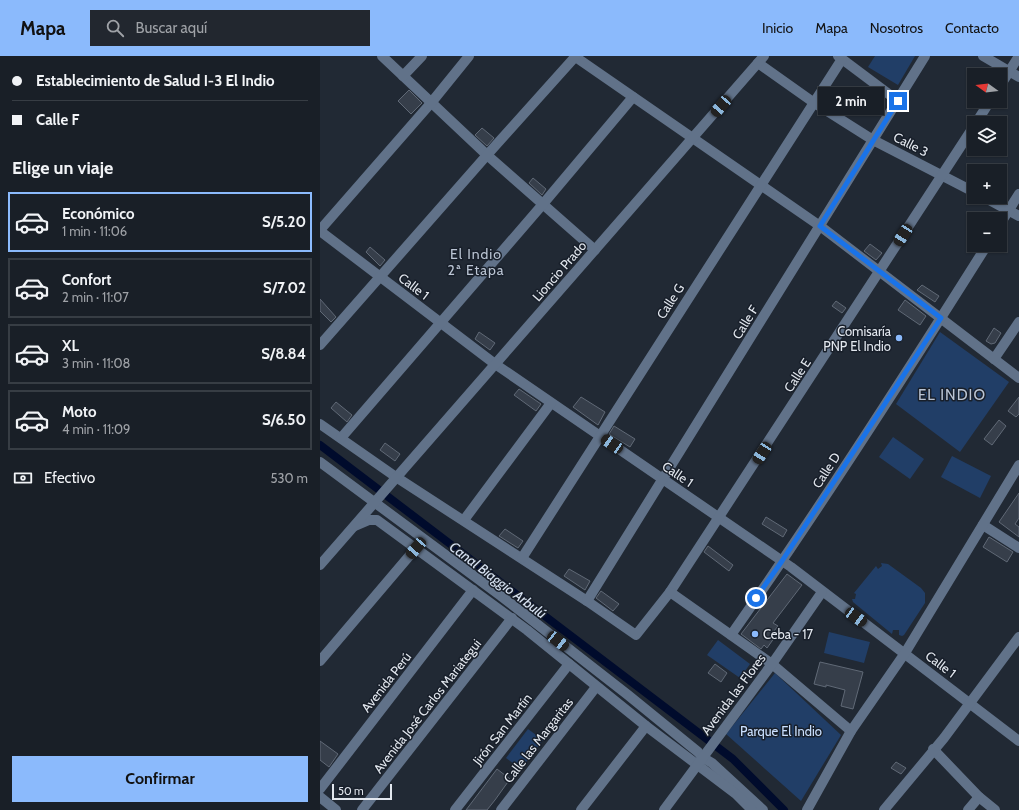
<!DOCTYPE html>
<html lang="es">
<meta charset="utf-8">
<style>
:root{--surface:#191f27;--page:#22272f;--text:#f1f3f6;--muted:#9fa2a7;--line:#373d44;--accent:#8bbafc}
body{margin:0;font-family:Cabin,sans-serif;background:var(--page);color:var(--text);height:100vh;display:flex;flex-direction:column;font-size:15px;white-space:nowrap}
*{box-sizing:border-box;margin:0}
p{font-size:13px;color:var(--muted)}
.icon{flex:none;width:22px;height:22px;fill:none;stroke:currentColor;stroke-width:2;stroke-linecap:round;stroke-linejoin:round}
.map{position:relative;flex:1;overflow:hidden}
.side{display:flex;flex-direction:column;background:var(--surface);width:320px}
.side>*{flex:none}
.banner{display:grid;align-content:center;height:88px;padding:0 12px;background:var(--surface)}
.needle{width:26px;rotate:285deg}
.controls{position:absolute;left:647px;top:12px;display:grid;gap:8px}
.controls a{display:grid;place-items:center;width:40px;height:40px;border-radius:0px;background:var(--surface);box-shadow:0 1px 3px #0004,0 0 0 1px var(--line);font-size:20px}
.scale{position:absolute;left:12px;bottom:10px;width:60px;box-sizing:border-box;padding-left:4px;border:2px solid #e2e7ee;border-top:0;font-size:11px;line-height:14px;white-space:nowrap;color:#e2e7ee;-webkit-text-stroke:3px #181f2a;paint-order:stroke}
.end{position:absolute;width:18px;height:18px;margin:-9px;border:5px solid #1a73e8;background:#fff;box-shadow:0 0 0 2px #fff}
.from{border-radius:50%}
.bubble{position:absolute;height:28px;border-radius:0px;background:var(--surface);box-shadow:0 1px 3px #0004,0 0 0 1px var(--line);font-size:13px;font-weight:700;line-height:28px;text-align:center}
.car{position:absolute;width:12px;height:24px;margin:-12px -6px;border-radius:5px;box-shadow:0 0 3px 1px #0007;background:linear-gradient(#222 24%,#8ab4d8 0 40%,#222 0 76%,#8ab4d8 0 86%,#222 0)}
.banner b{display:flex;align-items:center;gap:14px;height:38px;font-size:15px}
.banner b+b{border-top:1px solid var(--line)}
.banner i{width:10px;height:10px;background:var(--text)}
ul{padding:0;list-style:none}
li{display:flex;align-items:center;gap:12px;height:60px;margin:0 8px 6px;padding:0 4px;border:2px solid var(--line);border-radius:0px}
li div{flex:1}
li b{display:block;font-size:15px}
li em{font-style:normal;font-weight:700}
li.active{border-color:var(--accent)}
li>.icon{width:36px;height:36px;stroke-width:1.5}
h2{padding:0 12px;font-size:18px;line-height:48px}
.pay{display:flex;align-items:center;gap:10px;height:44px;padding:0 12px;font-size:15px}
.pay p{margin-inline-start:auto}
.cta{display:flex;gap:8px;margin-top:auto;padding:8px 12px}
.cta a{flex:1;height:46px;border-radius:0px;background:var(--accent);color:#111;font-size:16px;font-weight:700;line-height:46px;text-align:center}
header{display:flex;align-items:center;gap:24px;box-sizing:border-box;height:56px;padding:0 20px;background:var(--accent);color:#111}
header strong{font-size:19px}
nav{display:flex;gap:22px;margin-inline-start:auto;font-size:14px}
.search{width:280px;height:36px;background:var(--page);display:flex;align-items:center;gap:10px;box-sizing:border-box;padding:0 14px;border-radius:0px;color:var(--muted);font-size:15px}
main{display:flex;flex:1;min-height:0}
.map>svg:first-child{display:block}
</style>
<header>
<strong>Mapa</strong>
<div class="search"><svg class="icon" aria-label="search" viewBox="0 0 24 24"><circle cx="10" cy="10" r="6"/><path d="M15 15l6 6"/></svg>Buscar aquí</div>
<nav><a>Inicio</a><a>Mapa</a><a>Nosotros</a><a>Contacto</a></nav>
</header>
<main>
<section class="side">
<div class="banner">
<b><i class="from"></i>Establecimiento de Salud I-3 El Indio</b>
<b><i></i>Calle F</b>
</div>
<h2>Elige un viaje</h2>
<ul>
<li class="active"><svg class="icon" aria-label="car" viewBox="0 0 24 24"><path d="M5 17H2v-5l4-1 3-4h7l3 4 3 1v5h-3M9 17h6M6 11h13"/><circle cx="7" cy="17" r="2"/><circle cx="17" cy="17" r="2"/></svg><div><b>Económico</b><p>1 min · 11:06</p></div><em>S/5.20</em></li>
<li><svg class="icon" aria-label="car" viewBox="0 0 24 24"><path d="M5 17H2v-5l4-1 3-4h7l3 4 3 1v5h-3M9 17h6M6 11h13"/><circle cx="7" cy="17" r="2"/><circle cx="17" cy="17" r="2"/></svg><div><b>Confort</b><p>2 min · 11:07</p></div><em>S/7.02</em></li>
<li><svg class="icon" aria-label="car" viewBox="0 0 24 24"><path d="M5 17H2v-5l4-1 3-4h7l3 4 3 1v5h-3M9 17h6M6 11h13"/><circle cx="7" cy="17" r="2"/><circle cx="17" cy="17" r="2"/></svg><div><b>XL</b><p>3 min · 11:08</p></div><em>S/8.84</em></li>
<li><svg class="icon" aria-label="car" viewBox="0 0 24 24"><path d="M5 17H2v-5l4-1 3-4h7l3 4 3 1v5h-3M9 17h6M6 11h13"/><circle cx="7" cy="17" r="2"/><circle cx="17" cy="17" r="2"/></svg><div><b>Moto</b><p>4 min · 11:09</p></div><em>S/6.50</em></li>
</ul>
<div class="pay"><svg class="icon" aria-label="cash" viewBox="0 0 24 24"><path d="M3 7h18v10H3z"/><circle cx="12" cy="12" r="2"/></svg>Efectivo<p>530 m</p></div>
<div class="cta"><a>Confirmar</a></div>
</section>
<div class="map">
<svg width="699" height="754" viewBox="0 0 699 754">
<rect width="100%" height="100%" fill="#212934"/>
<g fill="#213e67">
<polygon points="555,0 595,0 578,29 548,11"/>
<polygon points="620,276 689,326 640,396 576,348"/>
<polygon points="573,381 604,403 590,423 559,401"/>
<polygon points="632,400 671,420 660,442 621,421"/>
<polygon points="561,507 568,508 601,532 605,537 605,547 584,579 582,580 579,579 579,574 573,574 572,578 533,546 532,543 535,543 536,538 534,537 556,510 558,513 562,510"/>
<polygon points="509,576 550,586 544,607 504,597"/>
<polygon points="398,584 430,608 420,622 387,599"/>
<polygon points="455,617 521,679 481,745 406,678"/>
<polygon points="208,673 223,684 201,713 186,702"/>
</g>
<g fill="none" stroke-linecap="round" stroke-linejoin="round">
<polyline stroke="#000b2c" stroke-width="8" points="0,389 413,703 464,754"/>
</g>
<g fill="#363e4a" stroke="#606976">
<polygon points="89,34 102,47 91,58 78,45"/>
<polygon points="162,72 174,82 167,90 155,79"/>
<polygon points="213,122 226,133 222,139 209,127"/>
<polygon points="550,188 562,197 556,204 544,195"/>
<polygon points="50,191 65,204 60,210 46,196"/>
<polygon points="602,229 619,240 615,246 597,234"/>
<polygon points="0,243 16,261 11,266 0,255"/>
<polygon points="585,244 606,260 600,269 578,254"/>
<polygon points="516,245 526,252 522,257 512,250"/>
<polygon points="674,272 681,277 675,287 671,288 666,285"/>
<polygon points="159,276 175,287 170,294 155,283"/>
<polygon points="199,333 221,348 216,355 194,339"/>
<polygon points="261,341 285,356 278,369 253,351"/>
<polygon points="699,341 699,358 696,361 688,355"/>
<polygon points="16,346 32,359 27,366 11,352"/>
<polygon points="679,364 686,370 672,389 664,383"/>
<polygon points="294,370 315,383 310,391 289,378"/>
<polygon points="65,387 80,398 75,405 60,394"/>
<polygon points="699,437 699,462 695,468 699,471 699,481 679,466"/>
<polygon points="446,461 467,474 463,481 442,468"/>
<polygon points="185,473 203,485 198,492 179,480"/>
<polygon points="669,481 693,496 687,506 663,491"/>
<polygon points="388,490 413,509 409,515 384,496"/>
<polygon points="249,513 270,525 265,534 244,520"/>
<polygon points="467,518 482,529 453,567 458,570 454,575 457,578 447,592 444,589 441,593 421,578"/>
<polygon points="281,535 299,548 293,555 276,542"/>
<polygon points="500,606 543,616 533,653 521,650 525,634 506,629 506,631 494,628"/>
<polygon points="395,608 407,617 401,626 388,617"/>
<polygon points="0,685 18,698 9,711 0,704"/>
<polygon points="576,706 586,712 581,718 571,712"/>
<polygon points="177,713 190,723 175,744 167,754 146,754"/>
</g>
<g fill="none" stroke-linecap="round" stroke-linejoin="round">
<g stroke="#617289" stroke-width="10">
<polyline points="62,0 167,99 275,194"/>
<polyline points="254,0 500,170 699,322"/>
<polyline points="518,0 578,45"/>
<polyline points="663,0 699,21"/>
<polyline points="438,7 493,46 553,84 654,136"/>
<polyline points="83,20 102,0"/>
<polyline points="680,30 699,0"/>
<polyline points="656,67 670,45"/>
<polyline points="664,141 699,160"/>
<polyline points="680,168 699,138"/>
<polyline points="0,174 111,47 149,0"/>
<polyline points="0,175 175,308 471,511 699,685"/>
<polyline points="0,289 167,99 255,1"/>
<polyline points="674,303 699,266"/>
<polyline points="0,368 76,421 267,545 316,579 350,536 654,70"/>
<polyline points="21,382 223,148 313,41"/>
<polyline points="0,406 181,540 308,639 378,696 382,701 392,707 443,754"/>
<polyline points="144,464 231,347"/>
<polyline points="663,469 699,492"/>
<polyline points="35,470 49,464 57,464 207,574 326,670 416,738 432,754"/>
<polyline points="202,502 522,3"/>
<polyline points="0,509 444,0"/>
<polyline points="350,536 452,608 531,675"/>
<polyline points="267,545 605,0"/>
<path d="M 411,579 C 500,452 584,321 667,189"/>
<polyline points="0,605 96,492"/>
<polyline points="613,693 659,741 675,754"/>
<polyline points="0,733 153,534"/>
<polyline points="0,741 16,754"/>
<polyline points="42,754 192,562"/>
<polyline points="135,754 249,608"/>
<polyline points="181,754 276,631"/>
<polyline points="261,754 326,670"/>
<polyline points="344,754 452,608 502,536"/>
<polyline points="487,754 531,675 585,597 699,409"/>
<polyline points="564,754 624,682 699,581"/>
<polyline points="648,754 659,741"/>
</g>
</g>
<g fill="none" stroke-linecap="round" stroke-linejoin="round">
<polyline stroke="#1a73e8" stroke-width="5" points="436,542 462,505 621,262 500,170 578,45"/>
</g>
<g fill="#8bbafc" stroke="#181f2a" stroke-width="1.5">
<circle cx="579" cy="282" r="4"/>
<circle cx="435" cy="578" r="4"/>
</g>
<g text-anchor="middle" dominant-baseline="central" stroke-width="3" stroke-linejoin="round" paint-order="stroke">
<g font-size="13" fill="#e2e7ee" stroke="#181f2a">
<text transform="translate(591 88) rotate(27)">Calle 3</text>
<text transform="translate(239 215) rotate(-49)">Lioncio Prado</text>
<text transform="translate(94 230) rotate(37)">Calle 1</text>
<text transform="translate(350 245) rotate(-57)">Calle G</text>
<text transform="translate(425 266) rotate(-58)">Calle F</text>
<text transform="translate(477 319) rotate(-57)">Calle E</text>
<text transform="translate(506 414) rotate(-57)">Calle D</text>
<text transform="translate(358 418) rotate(34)">Calle 1</text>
<text transform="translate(621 608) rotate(37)">Calle 1</text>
<text transform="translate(66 626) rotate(-52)">Avenida Perú</text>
<text transform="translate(413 638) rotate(-53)">Avenida las Flores</text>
<text transform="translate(107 650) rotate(-52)">Avenida José Carlos Mariategui</text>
<text transform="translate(182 673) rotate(-52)">Jirón San Martín</text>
<text transform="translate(218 684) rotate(-52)">Calle las Margaritas</text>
</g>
<g font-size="13" fill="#e2e7ee" stroke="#181f2a" text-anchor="end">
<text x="571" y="275">Comisaría<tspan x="571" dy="15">PNP El Indio</tspan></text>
<text x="443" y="578" text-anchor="start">Ceba - 17</text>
</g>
<g font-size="13" fill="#cae0ff" stroke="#181f2a">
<text x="461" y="675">Parque El Indio</text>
</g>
<g font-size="14" letter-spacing="1" fill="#bbc5d4" stroke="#181f2a">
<text x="156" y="198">El Indio<tspan x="156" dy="16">2ª Etapa</tspan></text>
</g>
<g font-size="14" font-style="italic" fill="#d8e3f3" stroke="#181f2a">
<text transform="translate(178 524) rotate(37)">Canal Biaggio Arbulú</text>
</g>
<g font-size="15" letter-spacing="1" fill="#bbc5d4" stroke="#181f2a">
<text x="632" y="339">EL INDIO</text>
</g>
</g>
</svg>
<div class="controls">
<a><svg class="needle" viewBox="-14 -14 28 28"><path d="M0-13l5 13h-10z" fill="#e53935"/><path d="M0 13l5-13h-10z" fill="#9fa2a7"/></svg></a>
<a><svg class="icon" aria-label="layers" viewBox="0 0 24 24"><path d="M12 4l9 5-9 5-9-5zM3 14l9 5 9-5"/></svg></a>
<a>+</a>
<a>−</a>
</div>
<div class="scale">50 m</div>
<i class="end from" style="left:436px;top:542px"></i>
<i class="end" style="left:578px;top:45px"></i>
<div class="bubble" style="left:498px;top:31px;width:66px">2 min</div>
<i class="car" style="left:401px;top:50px;rotate:221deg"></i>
<i class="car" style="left:583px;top:179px;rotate:213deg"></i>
<i class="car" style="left:292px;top:388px;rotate:304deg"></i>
<i class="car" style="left:442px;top:397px;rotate:213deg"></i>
<i class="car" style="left:96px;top:492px;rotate:221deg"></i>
<i class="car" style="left:536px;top:561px;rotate:126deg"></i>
<i class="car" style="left:238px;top:585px;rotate:128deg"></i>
</div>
</main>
